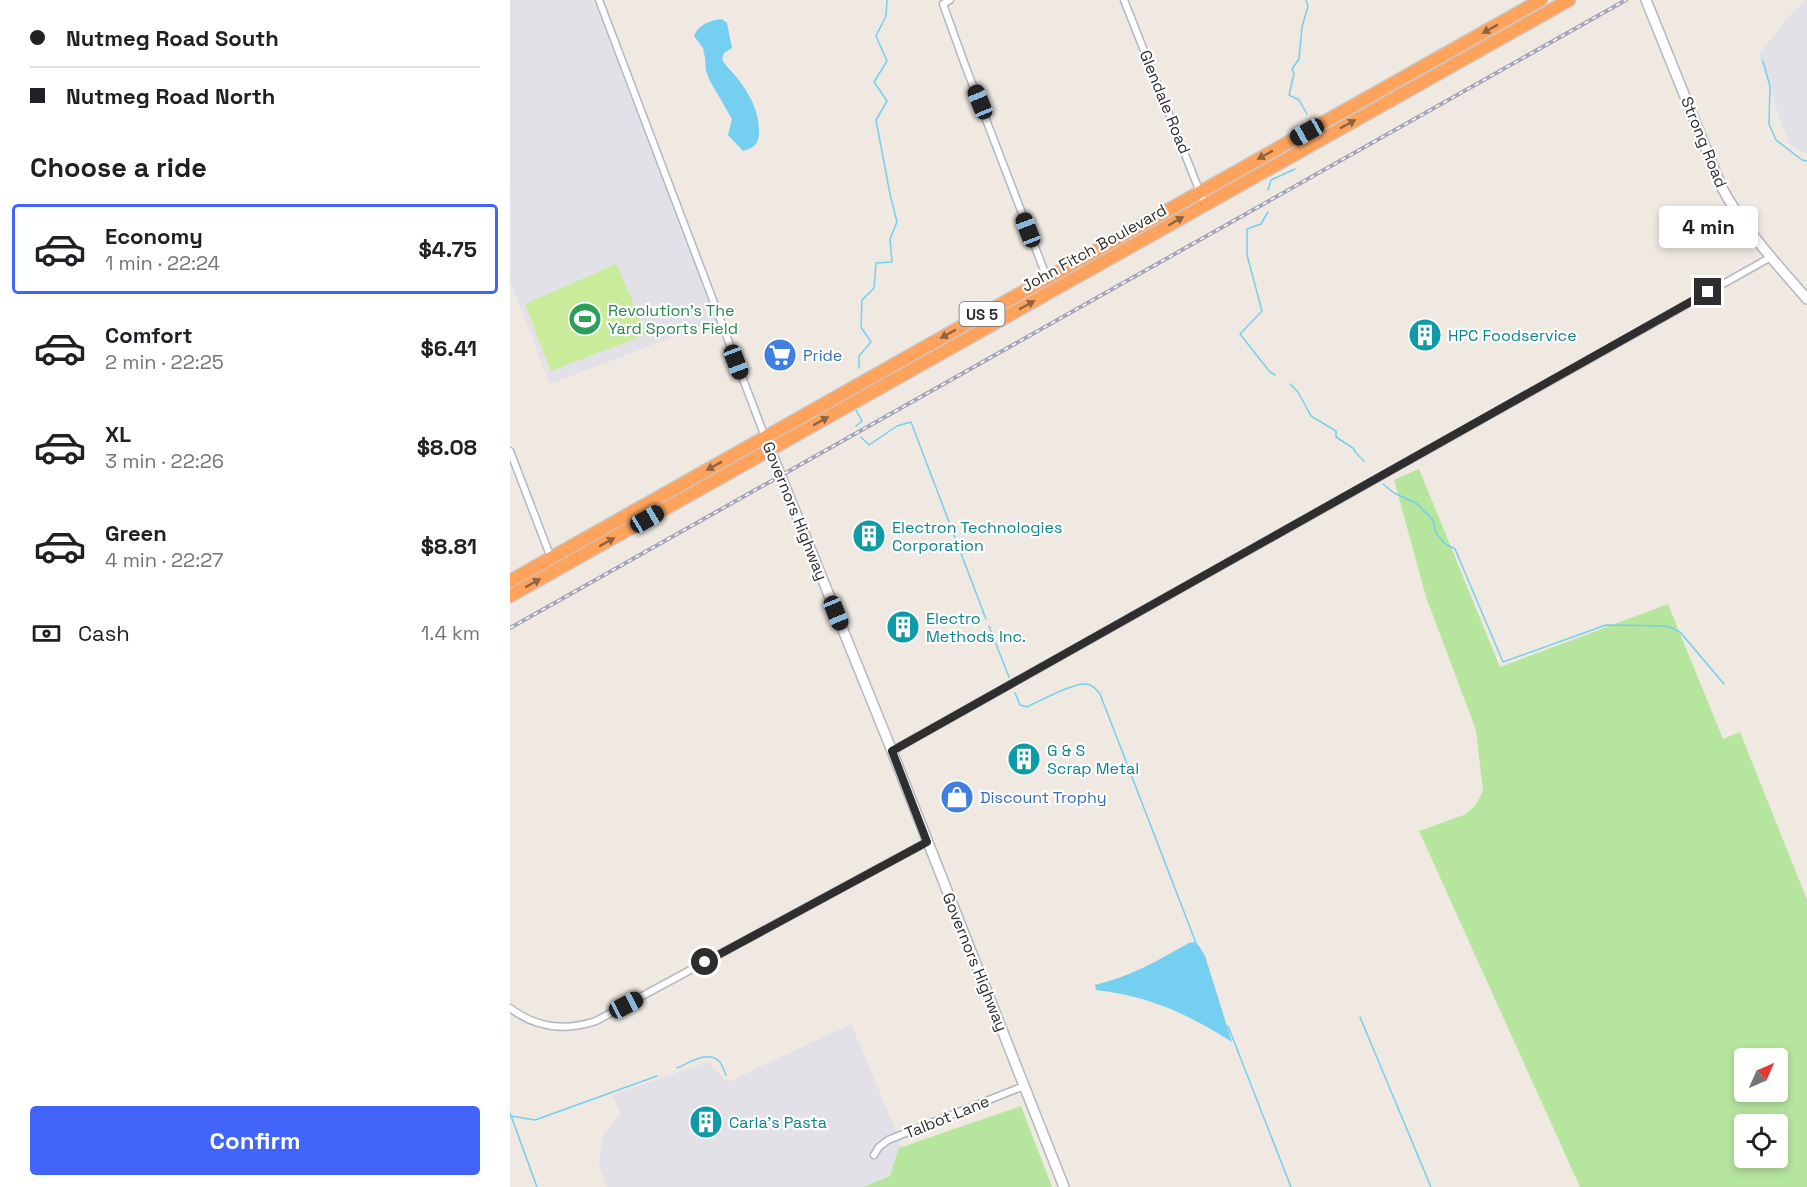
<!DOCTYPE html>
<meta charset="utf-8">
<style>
:root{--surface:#fff;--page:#f2f2f2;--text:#202124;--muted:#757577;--line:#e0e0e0;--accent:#4264fb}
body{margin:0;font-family:"Space Grotesk",sans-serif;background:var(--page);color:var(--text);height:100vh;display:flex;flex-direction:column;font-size:22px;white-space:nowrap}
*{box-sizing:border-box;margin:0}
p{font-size:20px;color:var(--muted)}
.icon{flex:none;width:33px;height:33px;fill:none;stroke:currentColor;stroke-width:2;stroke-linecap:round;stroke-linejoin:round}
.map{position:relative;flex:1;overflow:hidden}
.sheet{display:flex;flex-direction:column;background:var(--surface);width:510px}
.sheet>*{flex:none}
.hud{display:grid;align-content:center;height:132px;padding:0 30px;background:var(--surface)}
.needle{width:39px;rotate:45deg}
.fabs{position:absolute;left:1224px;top:1048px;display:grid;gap:12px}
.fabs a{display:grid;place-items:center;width:54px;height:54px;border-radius:6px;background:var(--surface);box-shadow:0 3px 9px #0003;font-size:30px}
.end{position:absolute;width:27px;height:27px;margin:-14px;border:8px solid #2e2e2e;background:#fff;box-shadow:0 0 0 3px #fff}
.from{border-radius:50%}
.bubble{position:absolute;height:42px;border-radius:6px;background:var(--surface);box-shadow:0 3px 9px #0003;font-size:20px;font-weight:700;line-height:42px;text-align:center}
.car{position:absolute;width:18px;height:36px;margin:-18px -9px;border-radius:8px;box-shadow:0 0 4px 2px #0007;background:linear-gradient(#222 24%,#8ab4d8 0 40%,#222 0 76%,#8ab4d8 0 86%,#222 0)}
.hud b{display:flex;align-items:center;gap:21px;height:57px;font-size:22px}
.hud b+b{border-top:2px solid var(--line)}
.hud i{width:15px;height:15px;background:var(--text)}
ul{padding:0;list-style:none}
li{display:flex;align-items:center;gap:18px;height:90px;margin:0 12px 9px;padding:0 18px;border:3px solid transparent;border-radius:6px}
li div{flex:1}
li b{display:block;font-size:22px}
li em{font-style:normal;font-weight:700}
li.on{border-color:var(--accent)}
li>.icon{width:54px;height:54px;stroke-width:1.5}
h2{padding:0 30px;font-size:27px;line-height:72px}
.pay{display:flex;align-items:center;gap:15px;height:66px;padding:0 30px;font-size:22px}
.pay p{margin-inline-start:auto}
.primary-button{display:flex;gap:12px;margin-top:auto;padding:12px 30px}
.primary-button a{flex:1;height:69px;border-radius:6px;background:var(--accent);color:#fff;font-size:24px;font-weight:700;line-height:69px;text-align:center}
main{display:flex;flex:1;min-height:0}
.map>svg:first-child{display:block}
</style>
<main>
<section class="sheet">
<div class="hud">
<b><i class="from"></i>Nutmeg Road South</b>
<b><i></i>Nutmeg Road North</b>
</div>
<h2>Choose a ride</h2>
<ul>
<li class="on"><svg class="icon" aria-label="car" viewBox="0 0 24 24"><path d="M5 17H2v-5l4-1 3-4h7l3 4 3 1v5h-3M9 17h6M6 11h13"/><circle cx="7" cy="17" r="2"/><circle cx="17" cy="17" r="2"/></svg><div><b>Economy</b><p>1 min · 22:24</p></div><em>$4.75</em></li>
<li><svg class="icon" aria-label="car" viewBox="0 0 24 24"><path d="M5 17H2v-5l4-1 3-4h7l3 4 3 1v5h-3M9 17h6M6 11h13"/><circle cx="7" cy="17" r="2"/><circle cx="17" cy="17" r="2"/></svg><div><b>Comfort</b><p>2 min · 22:25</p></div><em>$6.41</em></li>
<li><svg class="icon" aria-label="car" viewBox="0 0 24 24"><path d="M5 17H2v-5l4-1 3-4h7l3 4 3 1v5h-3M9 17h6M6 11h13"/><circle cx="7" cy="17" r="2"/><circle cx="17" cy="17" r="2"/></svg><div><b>XL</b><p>3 min · 22:26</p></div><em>$8.08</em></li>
<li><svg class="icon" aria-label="car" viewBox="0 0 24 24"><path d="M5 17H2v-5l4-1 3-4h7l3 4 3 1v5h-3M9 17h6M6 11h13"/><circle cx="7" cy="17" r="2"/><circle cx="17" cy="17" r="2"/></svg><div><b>Green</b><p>4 min · 22:27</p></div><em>$8.81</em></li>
</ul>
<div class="pay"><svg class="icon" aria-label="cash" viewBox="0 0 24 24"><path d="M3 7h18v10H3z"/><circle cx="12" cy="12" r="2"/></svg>Cash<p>1.4 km</p></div>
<div class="primary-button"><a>Confirm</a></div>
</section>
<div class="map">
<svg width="1297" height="1187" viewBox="0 0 1297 1187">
<rect width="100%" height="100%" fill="#efe9e1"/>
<g fill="#e3e1e8">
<polygon points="0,0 84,0 208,320 40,384 0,281"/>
<polygon points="1297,0 1297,154 1279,144 1248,55 1284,10"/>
<polygon points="341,1024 391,1143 380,1176 353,1187 97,1187 89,1167 93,1135 111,1114 102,1095 198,1062 218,1082"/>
</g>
<g fill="#b6e59e" fill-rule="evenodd">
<path d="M 909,469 L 990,667 L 1158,604 L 1213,739 L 1230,732 L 1297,900 L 1297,1187 L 1070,1187 L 909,831 L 954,815 L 965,806 L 973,791 L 966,730 L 916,597 L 884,480 ZM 1234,1059 L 1268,1059 L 1268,1092 L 1234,1092 ZM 1234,1125 L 1268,1125 L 1268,1158 L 1234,1158 Z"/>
<polygon points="511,1106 542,1187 353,1187 380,1176 389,1148"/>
</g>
<polygon fill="#c9ec9a" points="106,264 137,334 41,371 15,304"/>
<g fill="#75cff0">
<path d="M 212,19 L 217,23 L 222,48 L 214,53 L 212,59 C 215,65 219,69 224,74 C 238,91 249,109 249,132 C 249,144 244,148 233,151 L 218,135 L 222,119 L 200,81 L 196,71 L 195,58 L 193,48 L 184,36 C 188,25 200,20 212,19 Z"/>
<path d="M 685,942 L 689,946 L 695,956 L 722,1042 C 678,1014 639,996 586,990 L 585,985 C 619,977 649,960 679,943 Z"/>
</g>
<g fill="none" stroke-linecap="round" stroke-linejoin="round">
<g stroke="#75cff0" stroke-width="1.5">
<polyline points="796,0 798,6 792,27 789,59 782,69 784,74 779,95 789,100 797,114"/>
<polyline points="1253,61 1260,86 1259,124 1266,140 1292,160 1297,161"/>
<polyline points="758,190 761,180 785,169"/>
<polyline points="758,212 751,224 737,229 737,255 752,311 730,334 760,372 765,375"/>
<polyline points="349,368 349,356 361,342 351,327 352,300 364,288 366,263 382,262 380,239 387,222 380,194 366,120 377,101 364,82 377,61 366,36 376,16 377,0"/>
<polyline points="780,384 788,392 801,416 826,431 826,437 843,448 846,453 854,461"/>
<polyline points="346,426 352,421 346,410"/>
<polyline points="351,437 359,445 387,426 401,422 476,619"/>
<polyline points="873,484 884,493 906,503 923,520 926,533 934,543 945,549 993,662 1096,625 1157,626 1170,632 1214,684"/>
<polyline points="479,626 499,677"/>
<path d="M 505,693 L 510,705 L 517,707 C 529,701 563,683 575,684 C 582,684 586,689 590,694 L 686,943"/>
<polyline points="850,1017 921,1187"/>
<polyline points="718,1026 781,1187"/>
<path d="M 167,1068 C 179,1063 198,1050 209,1061 C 212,1064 214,1071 216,1075"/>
<polyline points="0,1113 27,1187"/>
<polyline points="1,1116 25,1120 147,1076"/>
</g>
<defs>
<g id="street">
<polyline points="89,0 255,437"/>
<polyline points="440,0 433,4 455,65 537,278"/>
<polyline points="614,0 695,205"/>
<polyline points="0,451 41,558"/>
<polyline points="382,751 1261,257"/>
<path d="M 0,1008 C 26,1028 56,1031 86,1021 L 417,842"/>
<polyline points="364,1155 369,1147 378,1140 514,1086"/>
</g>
<g id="secondary">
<path d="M 1136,0 L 1211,186 C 1233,228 1266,263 1297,299"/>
<polyline points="255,437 382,751 554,1187"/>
</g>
<g id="highway">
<polyline points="0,581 1031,0"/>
<polyline points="0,596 1059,0"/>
</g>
</defs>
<use href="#street" stroke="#b4b7c1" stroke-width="9"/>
<use href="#secondary" stroke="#b4b7c1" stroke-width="12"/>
<use href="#highway" stroke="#c9c9c9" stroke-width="15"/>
<use href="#street" stroke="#fff" stroke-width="6"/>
<use href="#secondary" stroke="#fff" stroke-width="9"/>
<use href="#highway" stroke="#ffa35c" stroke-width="12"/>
<defs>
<polyline id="rail" points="0,628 1116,0"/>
</defs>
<use href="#rail" stroke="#a3a6b8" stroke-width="4"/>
<use href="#rail" stroke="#fff" stroke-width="1.5" stroke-dasharray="4.5" stroke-linecap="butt"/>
</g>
<defs><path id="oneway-solid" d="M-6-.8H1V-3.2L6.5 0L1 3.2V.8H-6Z" transform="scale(1.5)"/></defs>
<g fill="#8c6343">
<use href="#oneway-solid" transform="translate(980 29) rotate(151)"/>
<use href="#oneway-solid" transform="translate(838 124) rotate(-29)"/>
<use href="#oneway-solid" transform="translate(755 155) rotate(151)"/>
<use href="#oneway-solid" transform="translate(666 221) rotate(-30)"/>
<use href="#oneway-solid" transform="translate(517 305) rotate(-29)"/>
<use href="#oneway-solid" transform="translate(438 334) rotate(151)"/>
<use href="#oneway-solid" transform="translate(311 421) rotate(-29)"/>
<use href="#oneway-solid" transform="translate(204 466) rotate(151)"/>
<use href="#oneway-solid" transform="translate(97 542) rotate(-29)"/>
<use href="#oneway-solid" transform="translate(23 583) rotate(-29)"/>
</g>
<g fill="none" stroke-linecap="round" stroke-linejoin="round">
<polyline stroke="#2e2e2e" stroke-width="8" points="195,962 417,842 382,751 1198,292"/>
</g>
<defs>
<symbol id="stadium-disc" viewBox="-11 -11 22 22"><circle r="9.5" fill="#2e9e5b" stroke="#fff"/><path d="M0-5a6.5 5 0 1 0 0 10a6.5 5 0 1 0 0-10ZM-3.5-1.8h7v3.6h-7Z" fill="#fff"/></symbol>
<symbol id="building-disc" viewBox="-11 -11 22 22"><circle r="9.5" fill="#0f9aa8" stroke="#fff"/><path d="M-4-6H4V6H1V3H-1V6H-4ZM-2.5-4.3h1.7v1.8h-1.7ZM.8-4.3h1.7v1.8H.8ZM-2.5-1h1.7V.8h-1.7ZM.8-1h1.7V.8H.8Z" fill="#fff"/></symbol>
<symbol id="supermarket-disc" viewBox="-11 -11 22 22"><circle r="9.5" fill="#3f7fe0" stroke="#fff"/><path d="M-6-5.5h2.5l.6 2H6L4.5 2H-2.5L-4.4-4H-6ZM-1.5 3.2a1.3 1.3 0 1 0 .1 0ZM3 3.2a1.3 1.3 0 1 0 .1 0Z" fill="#fff"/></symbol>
<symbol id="shop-disc" viewBox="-11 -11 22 22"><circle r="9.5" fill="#3f7fe0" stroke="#fff"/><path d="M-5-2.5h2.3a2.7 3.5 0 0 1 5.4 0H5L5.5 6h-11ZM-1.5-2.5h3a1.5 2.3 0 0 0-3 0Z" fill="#fff"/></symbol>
</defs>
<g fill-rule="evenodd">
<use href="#stadium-disc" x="56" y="300" width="38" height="38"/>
<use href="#building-disc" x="896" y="316" width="38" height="38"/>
<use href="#supermarket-disc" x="251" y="336" width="38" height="38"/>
<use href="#building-disc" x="340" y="517" width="38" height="38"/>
<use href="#building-disc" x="374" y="608" width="38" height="38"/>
<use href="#building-disc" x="495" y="740" width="38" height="38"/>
<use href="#shop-disc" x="428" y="778" width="38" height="38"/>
<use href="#building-disc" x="177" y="1103" width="38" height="38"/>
</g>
<g text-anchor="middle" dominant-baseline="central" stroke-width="4.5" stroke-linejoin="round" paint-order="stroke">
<rect fill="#fff" stroke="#6d6d6d" stroke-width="1.5" x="449.5" y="302" width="45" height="24" rx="4.5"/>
<g font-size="15" font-weight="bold" fill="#2e2e2e">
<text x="472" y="314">US 5</text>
</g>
<g font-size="16" fill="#2e2e2e" stroke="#fff">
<text transform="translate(655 102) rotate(68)">Glendale Road</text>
<text transform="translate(1194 142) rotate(68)">Strong Road</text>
<text transform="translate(584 248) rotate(-29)">John Fitch Boulevard</text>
<text transform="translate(285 511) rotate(68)">Governors Highway</text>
<text transform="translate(465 962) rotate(68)">Governors Highway</text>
<text transform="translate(437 1117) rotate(-22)">Talbot Lane</text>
</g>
<g font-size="16" fill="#27864d" stroke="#fff" text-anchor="start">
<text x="98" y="310">Revolution's The<tspan x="98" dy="18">Yard Sports Field</tspan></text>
</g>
<g font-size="16" fill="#0d838f" stroke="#fff" text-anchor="start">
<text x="938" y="335">HPC Foodservice</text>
<text x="382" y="527">Electron Technologies<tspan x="382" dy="18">Corporation</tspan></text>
<text x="416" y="618">Electro<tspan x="416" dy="18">Methods Inc.</tspan></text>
<text x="537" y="750">G &amp; S<tspan x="537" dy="18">Scrap Metal</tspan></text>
<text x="219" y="1122">Carla's Pasta</text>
</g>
<g font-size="16" fill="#366cbe" stroke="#fff" text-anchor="start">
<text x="293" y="355">Pride</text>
<text x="470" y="797">Discount Trophy</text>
</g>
</g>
</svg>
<div class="fabs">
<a><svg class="needle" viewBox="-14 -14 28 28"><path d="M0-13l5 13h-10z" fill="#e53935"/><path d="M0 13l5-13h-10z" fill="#757577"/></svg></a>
<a><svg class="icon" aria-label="locate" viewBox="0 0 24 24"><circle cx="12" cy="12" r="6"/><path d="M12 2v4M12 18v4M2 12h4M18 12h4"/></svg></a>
</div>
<i class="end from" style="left:195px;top:962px"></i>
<i class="end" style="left:1198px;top:292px"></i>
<div class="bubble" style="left:1149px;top:206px;width:99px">4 min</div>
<i class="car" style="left:470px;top:102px;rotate:338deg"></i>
<i class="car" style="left:797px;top:132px;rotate:241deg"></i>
<i class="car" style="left:518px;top:230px;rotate:339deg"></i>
<i class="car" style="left:226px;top:362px;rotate:159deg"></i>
<i class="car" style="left:137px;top:519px;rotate:60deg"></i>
<i class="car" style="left:326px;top:613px;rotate:158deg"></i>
<i class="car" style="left:116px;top:1005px;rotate:62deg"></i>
</div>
</main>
